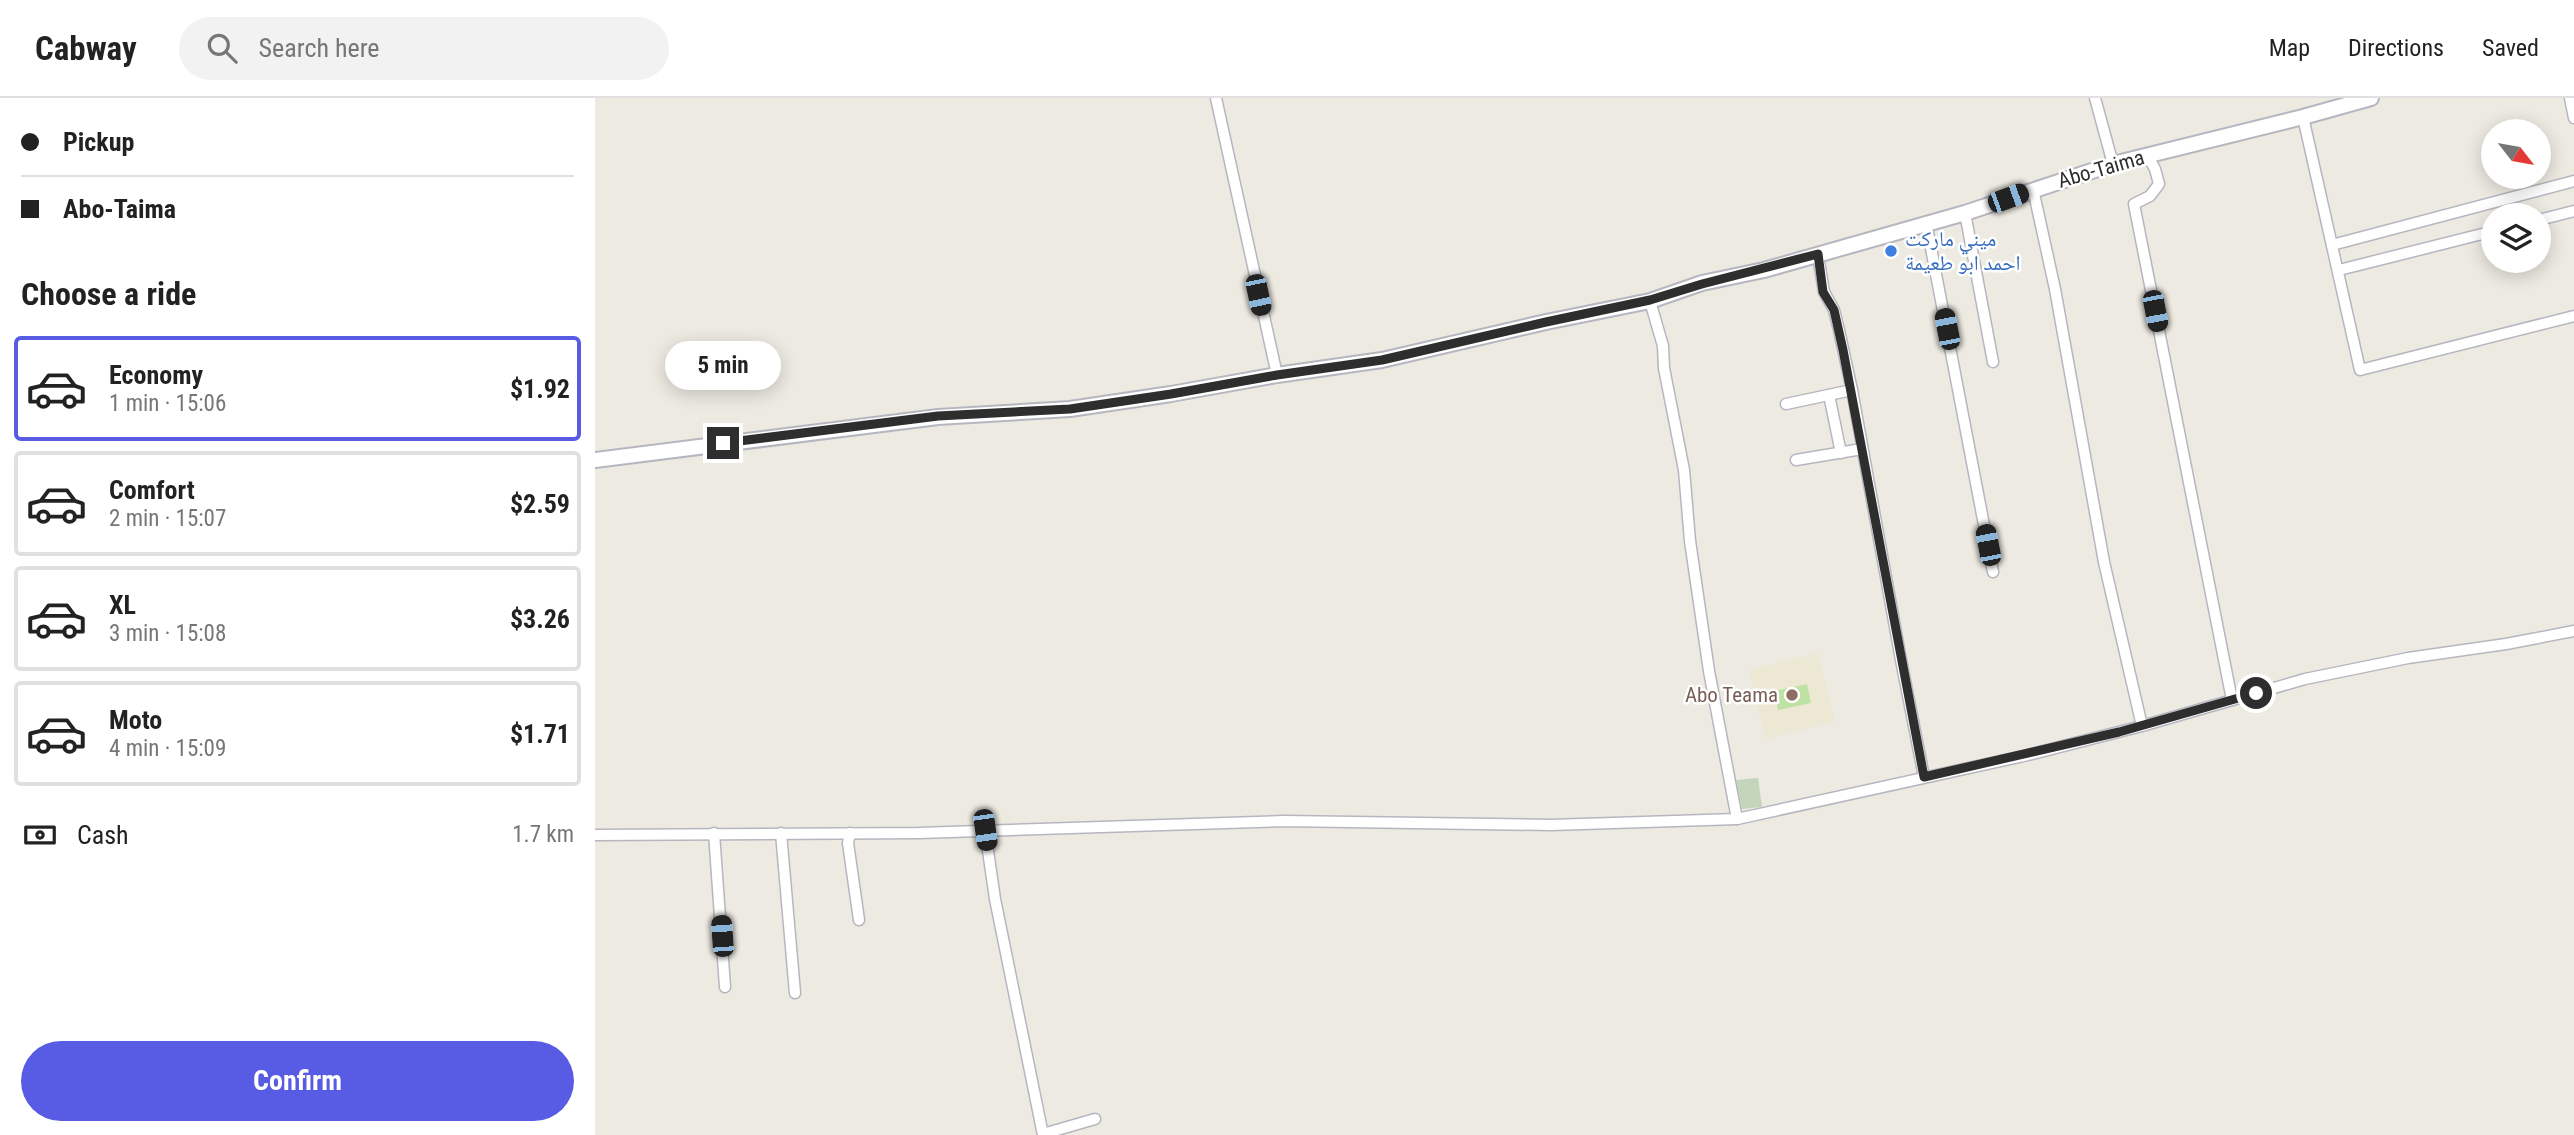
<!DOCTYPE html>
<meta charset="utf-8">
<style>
:root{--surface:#fff;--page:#f2f2f2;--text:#222;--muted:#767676;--line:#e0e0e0;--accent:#585ce4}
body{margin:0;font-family:"Roboto Condensed","Noto Naskh Arabic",sans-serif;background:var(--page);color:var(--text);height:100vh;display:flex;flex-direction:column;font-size:26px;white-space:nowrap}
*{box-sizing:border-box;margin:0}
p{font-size:23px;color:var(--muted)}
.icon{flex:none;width:38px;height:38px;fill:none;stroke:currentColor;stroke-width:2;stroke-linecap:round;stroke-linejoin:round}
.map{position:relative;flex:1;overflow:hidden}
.drawer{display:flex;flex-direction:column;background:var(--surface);width:595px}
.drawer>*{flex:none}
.hud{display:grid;align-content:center;height:154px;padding:0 21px;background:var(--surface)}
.needle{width:46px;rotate:121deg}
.buttons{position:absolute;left:1886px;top:21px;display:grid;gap:14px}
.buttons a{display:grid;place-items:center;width:70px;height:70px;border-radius:50%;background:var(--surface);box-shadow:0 4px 18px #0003;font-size:35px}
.end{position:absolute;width:32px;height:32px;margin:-16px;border:9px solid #2e2e2e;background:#fff;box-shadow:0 0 0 4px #fff}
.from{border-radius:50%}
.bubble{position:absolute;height:49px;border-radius:24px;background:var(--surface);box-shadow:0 4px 18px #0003;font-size:23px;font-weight:700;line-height:49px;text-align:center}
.car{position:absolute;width:21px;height:42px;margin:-21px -10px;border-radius:9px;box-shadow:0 0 5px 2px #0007;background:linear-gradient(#222 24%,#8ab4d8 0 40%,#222 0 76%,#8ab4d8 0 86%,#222 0)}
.hud b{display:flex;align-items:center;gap:24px;height:66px;font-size:26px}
.hud b+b{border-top:2px solid var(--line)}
.hud i{width:18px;height:18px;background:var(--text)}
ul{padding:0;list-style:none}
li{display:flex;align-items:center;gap:21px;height:105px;margin:0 14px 10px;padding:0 7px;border:4px solid var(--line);border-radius:7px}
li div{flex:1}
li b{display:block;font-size:26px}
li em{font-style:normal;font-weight:700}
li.current{border-color:var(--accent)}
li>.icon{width:63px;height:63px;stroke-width:1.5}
h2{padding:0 21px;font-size:32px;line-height:84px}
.pay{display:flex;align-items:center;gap:18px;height:77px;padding:0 21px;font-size:26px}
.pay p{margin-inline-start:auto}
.action{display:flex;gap:14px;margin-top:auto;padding:14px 21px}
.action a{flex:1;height:80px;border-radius:42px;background:var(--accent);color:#fff;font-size:28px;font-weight:700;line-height:80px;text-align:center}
header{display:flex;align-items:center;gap:42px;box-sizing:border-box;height:98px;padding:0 35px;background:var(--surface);border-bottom:2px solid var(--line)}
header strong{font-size:33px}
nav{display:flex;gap:38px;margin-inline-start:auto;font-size:24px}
.search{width:490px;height:63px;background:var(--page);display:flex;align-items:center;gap:18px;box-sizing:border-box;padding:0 24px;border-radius:38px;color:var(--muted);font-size:26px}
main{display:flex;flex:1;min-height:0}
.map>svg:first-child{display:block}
</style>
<header>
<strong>Cabway</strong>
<div class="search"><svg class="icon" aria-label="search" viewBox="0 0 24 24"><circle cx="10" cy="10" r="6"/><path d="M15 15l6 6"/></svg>Search here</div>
<nav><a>Map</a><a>Directions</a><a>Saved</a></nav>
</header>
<main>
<section class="drawer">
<div class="hud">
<b><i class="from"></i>Pickup</b>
<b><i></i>Abo-Taima</b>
</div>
<h2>Choose a ride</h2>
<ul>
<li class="current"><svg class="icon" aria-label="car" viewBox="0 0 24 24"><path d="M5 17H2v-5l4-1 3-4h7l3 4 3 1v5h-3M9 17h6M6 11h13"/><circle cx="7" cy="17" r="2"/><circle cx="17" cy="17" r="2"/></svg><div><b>Economy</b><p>1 min · 15:06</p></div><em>$1.92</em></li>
<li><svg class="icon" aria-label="car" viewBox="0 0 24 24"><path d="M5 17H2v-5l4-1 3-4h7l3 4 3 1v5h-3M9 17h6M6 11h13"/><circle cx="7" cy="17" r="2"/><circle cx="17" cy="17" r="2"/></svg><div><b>Comfort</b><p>2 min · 15:07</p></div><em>$2.59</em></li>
<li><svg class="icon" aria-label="car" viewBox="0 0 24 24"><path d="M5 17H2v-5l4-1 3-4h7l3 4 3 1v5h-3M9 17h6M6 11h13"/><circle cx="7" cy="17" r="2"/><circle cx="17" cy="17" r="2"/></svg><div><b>XL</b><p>3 min · 15:08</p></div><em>$3.26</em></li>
<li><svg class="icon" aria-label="car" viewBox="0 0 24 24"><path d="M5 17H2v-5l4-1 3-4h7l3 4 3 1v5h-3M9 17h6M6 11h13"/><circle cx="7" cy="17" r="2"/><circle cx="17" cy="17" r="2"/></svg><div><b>Moto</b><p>4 min · 15:09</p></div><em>$1.71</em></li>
</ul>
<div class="pay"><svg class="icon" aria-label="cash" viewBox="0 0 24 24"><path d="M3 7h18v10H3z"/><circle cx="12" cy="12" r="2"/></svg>Cash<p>1.7 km</p></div>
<div class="action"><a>Confirm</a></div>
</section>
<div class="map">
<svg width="1979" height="1037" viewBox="0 0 1979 1037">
<rect width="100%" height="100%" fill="#edeae2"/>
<polygon fill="#ece8d4" points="1223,555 1240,623 1170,641 1154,572"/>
<polygon fill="#c4d5bc" points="1163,680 1167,709 1147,711 1141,682"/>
<polygon fill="#bee2a4" points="1212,586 1216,605 1183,612 1180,593"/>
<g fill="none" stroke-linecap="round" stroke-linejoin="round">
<defs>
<g id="street">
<polyline points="621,0 682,277"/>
<polyline points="1500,0 1518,66"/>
<polyline points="1975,0 1979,20"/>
<polyline points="1708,19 1765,272 1979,218"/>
<polyline points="1552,57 1560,71 1564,86 1555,98 1539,106 1637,602"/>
<polyline points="1438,91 1460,191 1509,464 1547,628"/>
<polyline points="1370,115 1398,264"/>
<polyline points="1944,122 1979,113"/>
<polyline points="1331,124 1398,474"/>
<polyline points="1737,147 1979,83"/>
<polyline points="1744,172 1899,133"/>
<polyline points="1055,203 1068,248 1069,270 1089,372 1095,443 1114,573 1142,721"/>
<polyline points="1257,292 1306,562 1329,679"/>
<polyline points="1234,297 1246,355"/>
<polyline points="1191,306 1257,292 1244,232 1239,212 1229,194 1223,157"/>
<polyline points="1201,362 1267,351"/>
<polyline points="390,732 400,801 448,1037"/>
<polyline points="119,735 130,889"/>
<polyline points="186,735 200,895"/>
<polyline points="255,735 253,745 264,822"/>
<polyline points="0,737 324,735 689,723 956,727 1142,721 1433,657 1547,628 1710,581 1813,560 1911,546 1979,533"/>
<polyline points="448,1036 500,1021"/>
</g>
<polyline id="secondary" points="0,362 343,319 475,311 576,296 682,277 787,262 951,224 1055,203 1107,185 1169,172 1370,115 1518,66 1708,19 1776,0"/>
</defs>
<use href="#street" stroke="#b6b6c0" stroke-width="13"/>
<use href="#secondary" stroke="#b6b6c0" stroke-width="18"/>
<use href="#street" stroke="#fff" stroke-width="10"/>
<use href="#secondary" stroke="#fff" stroke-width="14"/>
</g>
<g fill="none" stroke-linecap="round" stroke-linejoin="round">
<polyline stroke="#2e2e2e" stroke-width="9" points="128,345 343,318 475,311 576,296 682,277 787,262 951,224 1055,202 1107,186 1223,156 1228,194 1239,212 1248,252 1329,679 1524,634 1661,595"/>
</g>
<circle fill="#3f7fe0" stroke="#fff" stroke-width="2.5" cx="1296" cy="153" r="7"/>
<circle fill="#8d6e63" stroke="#fff" stroke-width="2.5" cx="1197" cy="597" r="7"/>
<g text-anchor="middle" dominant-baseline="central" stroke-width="5" stroke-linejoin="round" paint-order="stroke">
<g font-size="21" fill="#2e2e2e" stroke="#fff">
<text transform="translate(1506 71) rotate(-16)">Abo-Taima</text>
</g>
<g font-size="21" fill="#366cbe" stroke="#fff" text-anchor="start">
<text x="1310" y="141">ميني ماركت<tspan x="1310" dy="24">احمد ابو طعيمة</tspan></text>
</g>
<g font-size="21" fill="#785e54" stroke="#fff" text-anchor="end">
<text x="1183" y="597">Abo Teama</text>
</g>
</g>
</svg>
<div class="buttons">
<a><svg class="needle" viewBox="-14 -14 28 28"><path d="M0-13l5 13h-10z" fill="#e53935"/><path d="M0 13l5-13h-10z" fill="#767676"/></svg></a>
<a><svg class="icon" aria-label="layers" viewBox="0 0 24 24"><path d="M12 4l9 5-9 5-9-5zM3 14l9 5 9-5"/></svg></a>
</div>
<i class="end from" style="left:1661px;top:595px"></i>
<i class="end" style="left:128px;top:345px"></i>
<div class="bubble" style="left:70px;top:243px;width:116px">5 min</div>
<i class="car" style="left:1413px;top:100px;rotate:70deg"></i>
<i class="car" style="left:663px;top:197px;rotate:168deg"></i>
<i class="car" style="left:1560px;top:213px;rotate:169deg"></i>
<i class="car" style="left:1352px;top:231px;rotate:349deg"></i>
<i class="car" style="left:1393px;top:447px;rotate:349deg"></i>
<i class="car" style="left:390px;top:732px;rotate:172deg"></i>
<i class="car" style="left:127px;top:838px;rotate:356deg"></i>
</div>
</main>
